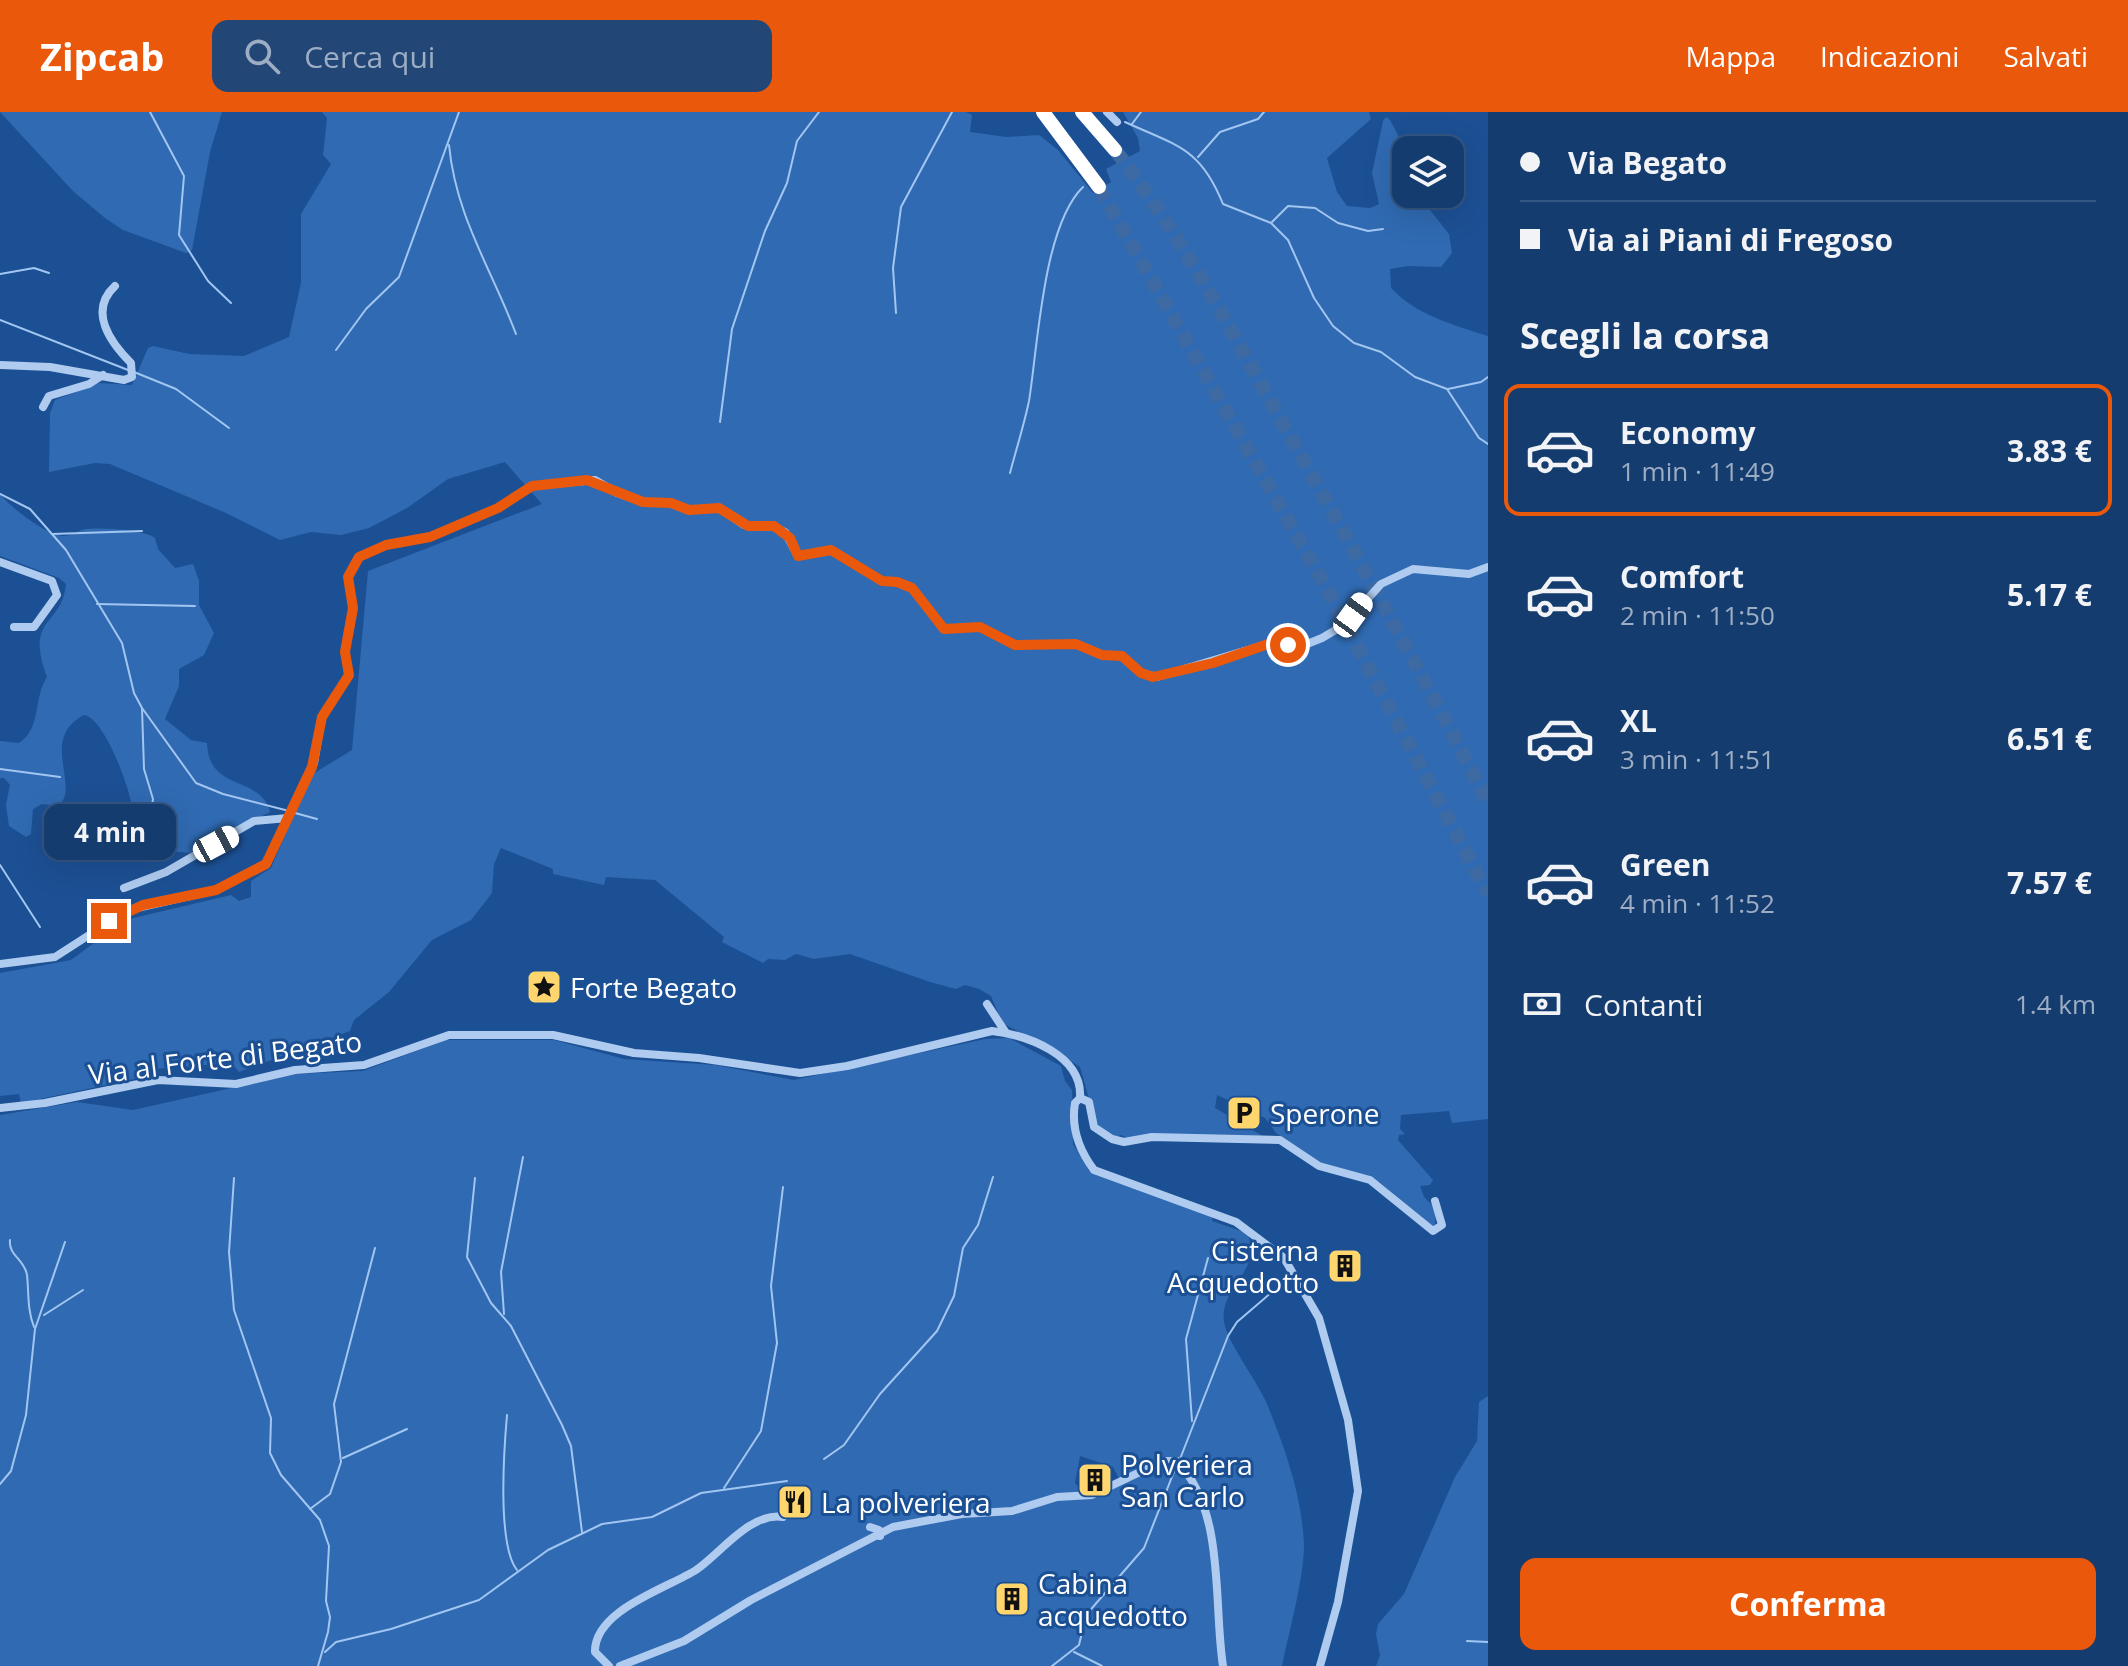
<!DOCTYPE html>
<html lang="it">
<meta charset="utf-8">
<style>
:root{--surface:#153c6f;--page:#224777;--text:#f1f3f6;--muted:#9dadc3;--line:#345682;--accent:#ea580c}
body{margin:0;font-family:"Open Sans",sans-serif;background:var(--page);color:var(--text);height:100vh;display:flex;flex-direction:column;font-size:30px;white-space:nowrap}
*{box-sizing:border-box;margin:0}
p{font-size:26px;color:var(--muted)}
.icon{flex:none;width:44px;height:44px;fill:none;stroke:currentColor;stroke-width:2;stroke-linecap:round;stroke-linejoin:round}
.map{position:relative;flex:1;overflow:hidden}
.sheet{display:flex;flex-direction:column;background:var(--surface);width:640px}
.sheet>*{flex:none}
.banner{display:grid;align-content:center;height:176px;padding:0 32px;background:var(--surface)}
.tools{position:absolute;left:1392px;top:24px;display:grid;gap:16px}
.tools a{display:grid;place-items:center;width:72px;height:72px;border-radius:16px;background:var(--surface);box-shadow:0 8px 32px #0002,0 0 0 2px var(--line);font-size:40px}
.end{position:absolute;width:36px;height:36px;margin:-18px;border:10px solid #ea580c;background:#fff;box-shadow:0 0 0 4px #fff}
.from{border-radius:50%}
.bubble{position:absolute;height:56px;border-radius:16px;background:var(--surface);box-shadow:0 8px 32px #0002,0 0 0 2px var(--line);font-size:26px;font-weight:700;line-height:56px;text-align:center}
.car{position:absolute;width:24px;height:48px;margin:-24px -12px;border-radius:10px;box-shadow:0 0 6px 2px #0007;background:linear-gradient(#fff 24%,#345 0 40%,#fff 0 76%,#345 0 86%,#fff 0)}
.banner b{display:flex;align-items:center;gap:28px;height:76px;font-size:30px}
.banner b+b{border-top:2px solid var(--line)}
.banner i{width:20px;height:20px;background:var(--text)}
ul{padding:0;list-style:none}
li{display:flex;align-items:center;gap:24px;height:132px;margin:0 16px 12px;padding:0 16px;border:4px solid transparent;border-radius:16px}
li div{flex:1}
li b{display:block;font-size:30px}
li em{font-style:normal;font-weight:700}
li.on{border-color:var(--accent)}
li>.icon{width:72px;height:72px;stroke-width:1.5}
h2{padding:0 32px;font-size:36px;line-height:96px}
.pay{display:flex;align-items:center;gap:20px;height:88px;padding:0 32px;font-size:30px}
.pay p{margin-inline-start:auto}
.cta{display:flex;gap:16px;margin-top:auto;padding:16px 32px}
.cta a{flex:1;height:92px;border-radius:16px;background:var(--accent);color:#fff;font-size:32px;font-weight:700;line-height:92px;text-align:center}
header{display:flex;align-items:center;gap:48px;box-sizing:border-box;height:112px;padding:0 40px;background:var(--accent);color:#fff}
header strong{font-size:38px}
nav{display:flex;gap:44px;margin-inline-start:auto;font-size:28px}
.search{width:560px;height:72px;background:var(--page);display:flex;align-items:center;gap:20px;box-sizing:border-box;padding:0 28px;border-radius:16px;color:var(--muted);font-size:30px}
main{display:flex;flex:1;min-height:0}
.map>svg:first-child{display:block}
</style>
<header>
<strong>Zipcab</strong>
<div class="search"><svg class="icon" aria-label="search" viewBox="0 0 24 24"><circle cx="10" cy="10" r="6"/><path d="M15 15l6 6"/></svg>Cerca qui</div>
<nav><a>Mappa</a><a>Indicazioni</a><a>Salvati</a></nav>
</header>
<main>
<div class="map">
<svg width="1488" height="1554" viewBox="0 0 1488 1554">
<rect width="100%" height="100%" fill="#1c5094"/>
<g fill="#306ab2" fill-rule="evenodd">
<polygon points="0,0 222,0 210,40 192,138 186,141 123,118 105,106 73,79"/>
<path d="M 322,0 L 966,0 L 972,3 L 970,20 L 1006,25 L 1039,23 L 1058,38 L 1093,81 L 1111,70 L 1106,57 L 1140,39 L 1138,26 L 1123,0 L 1369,0 L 1371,7 L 1327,46 L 1337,80 L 1347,94 L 1370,96 L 1379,92 L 1372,61 L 1383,9 L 1386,5 L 1390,8 L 1406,38 L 1406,82 L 1426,82 L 1426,93 L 1449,122 L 1452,141 L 1441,155 L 1408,154 L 1390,157 L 1391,176 C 1416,203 1454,213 1488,224 L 1488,1007 L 1452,1011 L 1449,999 L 1401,1003 L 1400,1017 L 1405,1022 L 1399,1023 L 1398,1028 L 1433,1068 L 1430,1073 L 1420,1074 L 1424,1085 L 1436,1097 L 1435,1117 L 1379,1070 L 1317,1050 L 1276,1021 L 1265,1006 L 1217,983 L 1215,996 L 1266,1026 L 1127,1026 L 1121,1023 L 1115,1026 L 1096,1011 L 1080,955 L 1053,937 L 1002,911 L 991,884 L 979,877 L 965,873 L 956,877 L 930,870 L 850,842 L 814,847 L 796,842 L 785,848 L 768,847 L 763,851 L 722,830 L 724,825 L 655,768 L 606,765 L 604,773 L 553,762 L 553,757 L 501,736 L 494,752 L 492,781 L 471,808 L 432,828 L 389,880 L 354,908 L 350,919 L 239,960 L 231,951 L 142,958 L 139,966 L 21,991 L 19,982 L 0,984 L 0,861 L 71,848 L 125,808 L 231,783 L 239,789 L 251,785 L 251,769 L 271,756 L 311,663 L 352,638 L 368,459 L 542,392 L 505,350 L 448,367 L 407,396 L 369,416 L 341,423 L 311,420 L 280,428 L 226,401 L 110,352 L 95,351 L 49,360 L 50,301 L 55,288 L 99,271 L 132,273 L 148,236 L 153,234 L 189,242 L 244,244 L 289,225 L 301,171 L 301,102 L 331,52 L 323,43 L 327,6 Z"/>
<path d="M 0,382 C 10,395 46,423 63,424 C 72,424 78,418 87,417 C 99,415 147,418 155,426 L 158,437 L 175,456 L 193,452 L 199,469 L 199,493 L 214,521 L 204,543 L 179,557 L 179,574 L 165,607 L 191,628 L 207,631 C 209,681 260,662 270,700 L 190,741 L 160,738 L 161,715 L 151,713 L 133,700 C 131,679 105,606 84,603 C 38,627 82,676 58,694 L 42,692 L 33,697 L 31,722 L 26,725 L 9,714 L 6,693 L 10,673 L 4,666 L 0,666 L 0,629 L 19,631 C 42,616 33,586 47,565 C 24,504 62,515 66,472 L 59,466 L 0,444 Z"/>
<path d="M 1009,926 L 1061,954 L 1065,969 L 1072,978 L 1073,1032 L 1089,1059 L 1213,1102 L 1212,1109 L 1247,1121 C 1265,1157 1219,1174 1224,1210 C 1227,1230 1258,1270 1267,1292 C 1285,1337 1302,1383 1304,1433 C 1304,1466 1289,1520 1282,1554 L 0,1554 L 0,1003 L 77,990 L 133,998 L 294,962 L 363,959 L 446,928 L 554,928 L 624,947 L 715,953 L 794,968 L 985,927 ZM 1080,1344 L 1113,1355 L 1122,1372 L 1088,1387 L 1075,1371 Z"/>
<polygon points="1488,1284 1488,1554 1376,1554 1380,1543 1376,1522 1378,1512 1404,1482 1455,1365 1477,1329 1479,1290"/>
</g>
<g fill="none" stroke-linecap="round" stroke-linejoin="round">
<g stroke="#a2c6f1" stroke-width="2">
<polyline points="150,0 184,64 179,123 208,169 231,191"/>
<path d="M 1125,10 C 1177,34 1200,35 1223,92 L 1271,111 L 1288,128 L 1314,186 L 1333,214 L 1354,231 L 1381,240 L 1415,265 L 1447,277 L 1479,326 L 1488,332"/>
<polyline points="1132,12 1141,0"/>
<path d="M 449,33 C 456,105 491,156 516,222"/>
<polyline points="1198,45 1220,20 1258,7 1264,0"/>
<polyline points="1272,110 1288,94 1315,96 1338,111 1368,119 1383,117"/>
<polyline points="0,162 34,156 49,161"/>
<polyline points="896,201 893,156 901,95 952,0"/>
<polyline points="0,208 128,258"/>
<polyline points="336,238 366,197 399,165 459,0"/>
<polyline points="134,260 176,277 229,316"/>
<polyline points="1448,277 1481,270 1488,265"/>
<polyline points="720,310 732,217 765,119 787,71 797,29 819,0"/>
<path d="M 1010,361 C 1016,338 1024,313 1029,289 C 1038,233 1043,114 1083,75"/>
<polyline points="0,382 30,397 66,438 122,531 134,581 142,596 196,671 223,682 289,699"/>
<polyline points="52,422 142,419"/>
<polyline points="97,492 195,494"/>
<polyline points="142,596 144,657 153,687 150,709"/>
<polyline points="0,657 60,665"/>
<polyline points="295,701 317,707"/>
<polyline points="0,753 40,815"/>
<polyline points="234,1066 229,1140 234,1198 271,1306 270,1341 281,1363 320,1408 329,1434 326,1489 330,1505 328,1520 318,1554"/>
<polyline points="475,1066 467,1145 491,1191 511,1214 562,1313 571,1334 582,1420"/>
<path d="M 10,1128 C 8,1143 25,1148 27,1163 C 29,1181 27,1197 34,1215"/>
<polyline points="504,1202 501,1160 523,1045"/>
<polyline points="44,1203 83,1178"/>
<path d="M 507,1303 C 504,1337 497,1433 517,1458"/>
<polyline points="1192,1309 1186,1227 1208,1146"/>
<polyline points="343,1346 407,1317"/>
<polyline points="824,1347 844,1333 880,1282 937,1219 954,1184 963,1136 978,1113 993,1065"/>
<polyline points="1180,1347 1228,1224 1237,1210 1272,1180"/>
<polyline points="0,1372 11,1359 26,1303 35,1217 65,1130"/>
<polyline points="724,1376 761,1319 777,1231 771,1174 783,1075"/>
<polyline points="310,1397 330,1382 341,1350 334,1292 375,1136"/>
<polyline points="1467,1529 1488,1530"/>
<polyline points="325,1540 336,1530 391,1517 479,1488 548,1438 602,1412 652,1405 701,1381 787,1369"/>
<polyline points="1074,1540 1102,1554"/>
<polyline points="1052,1554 1079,1533 1086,1503 1144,1436 1177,1352"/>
</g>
<g stroke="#3e6aa4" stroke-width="14" stroke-dasharray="14 7" stroke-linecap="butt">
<path d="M 1115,38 C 1179,120 1227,211 1277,301 C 1350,430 1420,559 1488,690"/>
<polyline points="1099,75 1328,479 1488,782"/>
</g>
<g stroke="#afcbef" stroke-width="8">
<polyline points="1107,0 1117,10"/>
<path d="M 0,253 L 50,255 L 124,268 L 132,265 L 131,251 C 110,230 88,199 115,174"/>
<polyline points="43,295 49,284 89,272 103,263"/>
<polyline points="0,450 52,469 57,483 34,515 14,515"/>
<polyline points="124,776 166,760 254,709 288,706"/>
<polyline points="0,852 55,845 128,798 216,778 266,752 314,651 322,605 349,563 345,540 353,496 348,465 359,445 386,433 430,425 498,396 532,374 595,368 617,381 643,390 671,391 689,398 719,396 744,413 770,413 785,420 798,444 831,438 882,469 897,470 912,476 944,517 980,515 1015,533 1076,532 1102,543 1122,544 1141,561 1157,565 1271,531 1307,532 1322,526 1344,513 1381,472 1413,457 1469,462 1488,455"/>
<polyline points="987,892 1006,921"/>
<path d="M 1080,986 L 1075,991 C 1071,1015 1079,1038 1094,1058 L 1236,1110 L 1284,1146 L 1319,1206 L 1348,1308 L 1358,1379 L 1338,1490 L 1320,1554"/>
<polyline points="1080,986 1089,990 1094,1015 1112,1027 1124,1030 1152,1025 1280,1028 1319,1054 1370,1068 1433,1119 1442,1113 1435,1089"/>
<path d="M 0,996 L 45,991 L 158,968 L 236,972 L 295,958 L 364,953 L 449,923 L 553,923 L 634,941 L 699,946 L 800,961 L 847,954 L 992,919 C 1027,923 1083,943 1080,986"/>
<polyline points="870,1415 879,1418 880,1424"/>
<path d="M 609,1554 L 595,1540 C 594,1498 668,1476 696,1458 C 721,1441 750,1400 783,1405"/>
<path d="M 620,1554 L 684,1529 L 751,1488 L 893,1415 L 962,1402 L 1012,1399 L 1057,1385 L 1092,1383 L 1163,1349 L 1177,1349 C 1226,1400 1213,1490 1223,1554"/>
</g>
<g stroke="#fff" stroke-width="14">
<polyline points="1043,0 1099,75"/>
<polyline points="1082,0 1115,38"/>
</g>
</g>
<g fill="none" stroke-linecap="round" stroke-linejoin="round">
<polyline stroke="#ea580c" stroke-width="10" points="109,809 143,793 216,778 266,752 312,655 322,605 349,563 345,540 353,496 348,465 359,445 386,433 430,425 498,396 532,374 587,368 643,390 671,391 689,398 719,396 748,414 774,414 790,426 798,444 831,438 882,469 897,470 912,476 944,517 980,515 1015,533 1076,532 1102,543 1122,544 1141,561 1153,565 1213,551 1271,531 1288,533"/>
</g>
<defs>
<symbol id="sight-square" viewBox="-11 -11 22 22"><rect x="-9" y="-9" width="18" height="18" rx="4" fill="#ffd56d" stroke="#1c5094"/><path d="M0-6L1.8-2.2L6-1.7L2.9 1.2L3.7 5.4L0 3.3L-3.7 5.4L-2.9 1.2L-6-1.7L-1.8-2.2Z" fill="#111"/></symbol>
<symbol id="parking-square" viewBox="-11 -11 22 22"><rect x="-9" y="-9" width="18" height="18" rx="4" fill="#ffd56d" stroke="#1c5094"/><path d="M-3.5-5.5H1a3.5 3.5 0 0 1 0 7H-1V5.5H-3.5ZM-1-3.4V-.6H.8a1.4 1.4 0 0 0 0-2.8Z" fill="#111"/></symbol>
<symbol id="building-square" viewBox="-11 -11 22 22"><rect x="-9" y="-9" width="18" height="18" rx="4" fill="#ffd56d" stroke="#1c5094"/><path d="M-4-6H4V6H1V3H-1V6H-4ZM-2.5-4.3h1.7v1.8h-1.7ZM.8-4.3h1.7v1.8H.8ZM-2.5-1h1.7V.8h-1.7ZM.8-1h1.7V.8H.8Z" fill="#111"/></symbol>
<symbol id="restaurant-square" viewBox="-11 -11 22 22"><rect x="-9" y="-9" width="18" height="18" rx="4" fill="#ffd56d" stroke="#1c5094"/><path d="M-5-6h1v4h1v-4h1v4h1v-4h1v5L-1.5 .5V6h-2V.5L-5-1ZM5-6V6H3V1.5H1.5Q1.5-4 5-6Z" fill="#111"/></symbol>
</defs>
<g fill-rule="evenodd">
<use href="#sight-square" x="524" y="855" width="40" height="40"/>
<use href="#parking-square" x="1224" y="981" width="40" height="40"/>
<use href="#building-square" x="1325" y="1134" width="40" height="40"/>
<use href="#building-square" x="1075" y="1348" width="40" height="40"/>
<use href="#restaurant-square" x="775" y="1370" width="40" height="40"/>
<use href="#building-square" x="992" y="1467" width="40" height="40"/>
</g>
<g text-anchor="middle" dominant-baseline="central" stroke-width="6" stroke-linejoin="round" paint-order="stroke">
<g font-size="28" fill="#fff" stroke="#1c5094" text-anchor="start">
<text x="570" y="875">Forte Begato</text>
<text x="1270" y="1001">Sperone</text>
<text x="1319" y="1138" text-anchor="end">Cisterna<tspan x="1319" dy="32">Acquedotto</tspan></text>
<text x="1121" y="1352">Polveriera<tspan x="1121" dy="32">San Carlo</tspan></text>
<text x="821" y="1390">La polveriera</text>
<text x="1038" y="1471">Cabina<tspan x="1038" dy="32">acquedotto</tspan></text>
</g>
<g font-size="28" fill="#fff" stroke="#1c5094">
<text transform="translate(225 945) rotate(-7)">Via al Forte di Begato</text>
</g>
</g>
</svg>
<div class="tools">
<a><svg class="icon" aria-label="layers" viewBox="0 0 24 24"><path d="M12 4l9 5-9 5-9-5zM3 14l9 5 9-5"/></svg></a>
</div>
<i class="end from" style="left:1288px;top:533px"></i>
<i class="end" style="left:109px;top:809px"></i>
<div class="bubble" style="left:44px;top:692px;width:132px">4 min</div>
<i class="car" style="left:1353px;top:503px;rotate:36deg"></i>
<i class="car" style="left:216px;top:732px;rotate:62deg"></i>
</div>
<section class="sheet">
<div class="banner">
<b><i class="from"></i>Via Begato</b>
<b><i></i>Via ai Piani di Fregoso</b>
</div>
<h2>Scegli la corsa</h2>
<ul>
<li class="on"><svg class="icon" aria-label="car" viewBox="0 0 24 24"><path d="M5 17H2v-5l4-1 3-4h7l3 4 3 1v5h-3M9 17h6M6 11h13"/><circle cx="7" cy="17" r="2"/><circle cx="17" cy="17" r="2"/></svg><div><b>Economy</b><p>1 min · 11:49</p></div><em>3.83 €</em></li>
<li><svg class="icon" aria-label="car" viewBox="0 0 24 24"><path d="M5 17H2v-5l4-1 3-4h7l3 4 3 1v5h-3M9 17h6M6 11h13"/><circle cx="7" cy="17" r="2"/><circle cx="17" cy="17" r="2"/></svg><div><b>Comfort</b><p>2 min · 11:50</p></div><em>5.17 €</em></li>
<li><svg class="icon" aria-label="car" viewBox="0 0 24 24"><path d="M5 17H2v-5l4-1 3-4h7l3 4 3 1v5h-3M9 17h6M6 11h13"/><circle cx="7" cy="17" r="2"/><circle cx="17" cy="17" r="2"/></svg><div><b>XL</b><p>3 min · 11:51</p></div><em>6.51 €</em></li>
<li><svg class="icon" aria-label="car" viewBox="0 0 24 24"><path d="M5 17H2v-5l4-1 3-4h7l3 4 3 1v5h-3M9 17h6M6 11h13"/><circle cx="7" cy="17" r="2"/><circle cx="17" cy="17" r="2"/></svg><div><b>Green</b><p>4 min · 11:52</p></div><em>7.57 €</em></li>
</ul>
<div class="pay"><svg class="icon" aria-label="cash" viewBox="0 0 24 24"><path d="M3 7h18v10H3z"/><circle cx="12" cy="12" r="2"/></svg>Contanti<p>1.4 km</p></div>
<div class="cta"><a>Conferma</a></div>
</section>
</main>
